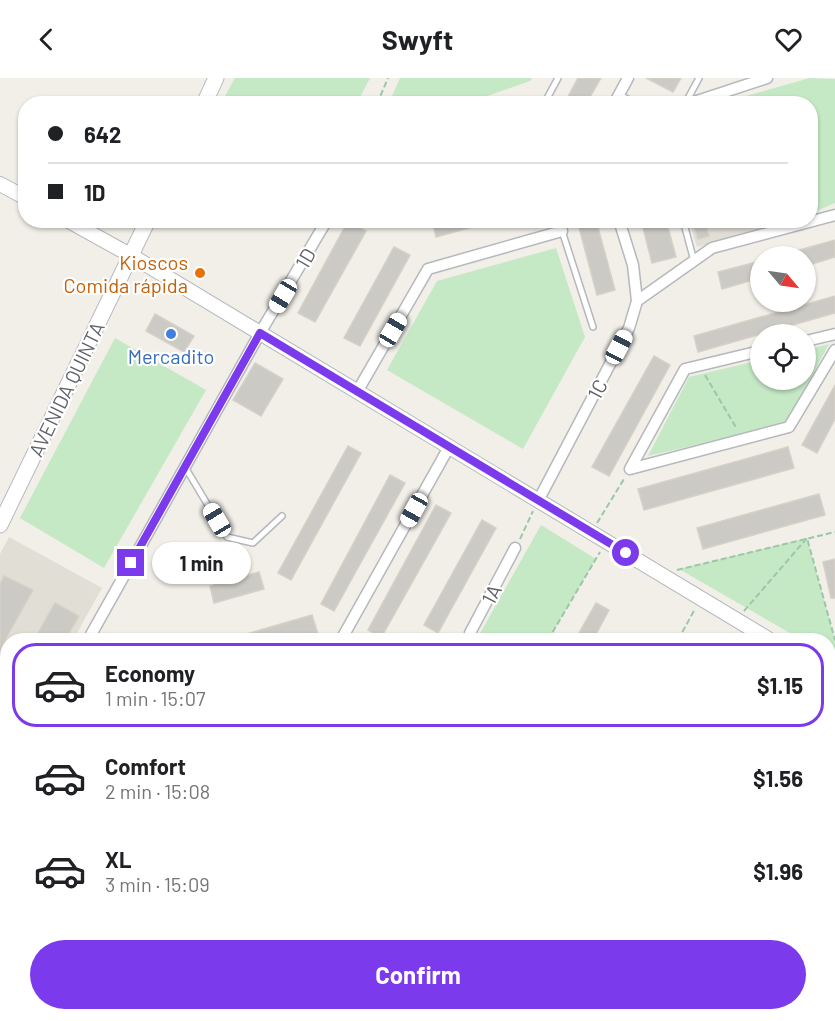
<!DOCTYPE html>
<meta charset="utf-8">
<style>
:root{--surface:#fff;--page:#f2f2f2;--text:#202124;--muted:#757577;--line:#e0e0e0;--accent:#7c3aed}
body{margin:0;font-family:Barlow,sans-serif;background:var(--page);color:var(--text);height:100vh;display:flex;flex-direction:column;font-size:22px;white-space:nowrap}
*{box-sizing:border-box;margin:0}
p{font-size:20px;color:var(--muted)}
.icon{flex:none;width:33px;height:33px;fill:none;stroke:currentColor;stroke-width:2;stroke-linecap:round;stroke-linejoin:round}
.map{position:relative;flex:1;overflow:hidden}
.details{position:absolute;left:0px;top:555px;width:836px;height:388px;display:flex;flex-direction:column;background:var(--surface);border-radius:24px 24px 0 0;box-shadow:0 2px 4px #0004}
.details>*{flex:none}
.hud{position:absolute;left:18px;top:18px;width:800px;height:132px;border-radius:24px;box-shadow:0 2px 4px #0004;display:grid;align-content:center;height:132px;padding:0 30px;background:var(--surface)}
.needle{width:39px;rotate:119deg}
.controls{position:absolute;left:750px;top:168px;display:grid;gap:12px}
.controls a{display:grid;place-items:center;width:66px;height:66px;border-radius:50%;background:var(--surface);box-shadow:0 2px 4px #0004;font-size:30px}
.end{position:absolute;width:27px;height:27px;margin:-14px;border:8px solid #7c3aed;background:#fff;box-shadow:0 0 0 3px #fff}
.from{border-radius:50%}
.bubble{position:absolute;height:42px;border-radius:21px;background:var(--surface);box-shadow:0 2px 4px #0004;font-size:20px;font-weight:700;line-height:42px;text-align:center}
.car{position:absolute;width:18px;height:36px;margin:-18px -9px;border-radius:8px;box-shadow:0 0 4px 2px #0007;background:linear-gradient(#fff 24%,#345 0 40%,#fff 0 76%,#345 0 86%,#fff 0)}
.hud b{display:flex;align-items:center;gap:21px;height:57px;font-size:22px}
.hud b+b{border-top:2px solid var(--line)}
.hud i{width:15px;height:15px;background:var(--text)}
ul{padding:10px 0 0;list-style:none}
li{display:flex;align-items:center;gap:18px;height:84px;margin:0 12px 9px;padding:0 18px;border:3px solid transparent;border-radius:24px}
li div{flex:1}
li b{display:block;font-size:22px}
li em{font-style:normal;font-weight:700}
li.current{border-color:var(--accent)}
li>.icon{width:54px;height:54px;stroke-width:1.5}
.primary-button{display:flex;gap:12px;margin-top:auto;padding:12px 30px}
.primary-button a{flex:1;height:69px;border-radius:36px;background:var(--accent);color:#fff;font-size:24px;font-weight:700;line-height:69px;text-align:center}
header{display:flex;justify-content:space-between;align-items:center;height:78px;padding:0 30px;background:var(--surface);font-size:27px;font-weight:700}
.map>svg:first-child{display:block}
</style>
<header><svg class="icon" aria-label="back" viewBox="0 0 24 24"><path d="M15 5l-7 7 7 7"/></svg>Swyft<svg class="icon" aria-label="heart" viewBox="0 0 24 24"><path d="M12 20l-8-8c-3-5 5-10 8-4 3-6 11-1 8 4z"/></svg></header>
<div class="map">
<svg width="835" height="943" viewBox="0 0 835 943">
<rect width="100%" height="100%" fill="#f1efe8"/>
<g fill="#e1ded6">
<polygon points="784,142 785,146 697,169 689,143"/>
<polygon points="9,459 102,510 73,562 8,562 7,684 0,698 0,476"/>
</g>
<g fill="#c5e8c5">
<polygon points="235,0 370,0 357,25 221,25"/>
<polygon points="400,0 532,0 530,3 467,25 389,25"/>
<polygon points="810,0 835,1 835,125 810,136 810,26 748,25 746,18"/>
<polygon points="556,170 585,259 523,371 387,292 437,203"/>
<polygon points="115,260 206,312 104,490 20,440"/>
<polygon points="829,266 786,346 648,378 689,299 760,282 760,302 806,302 806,272"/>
<polygon points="541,447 596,481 548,562 479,562 478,559"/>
<polygon points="807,460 835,562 835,582 828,578 828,562 802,562 679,491"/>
<polygon points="835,888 835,943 789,943 794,936 828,936 828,896"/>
</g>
<g fill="#cccac5" stroke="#d6d1c6" stroke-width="1.5">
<polygon points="578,0 601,0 586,26 564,26"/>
<polygon points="646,0 681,0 673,14"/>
<polygon points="432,142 486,142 487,145 436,159"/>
<polygon points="577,142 596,142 615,212 597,217"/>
<polygon points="641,142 666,142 676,179 652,185"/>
<polygon points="692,142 704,142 709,158 698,161"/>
<polygon points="348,143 366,153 315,244 298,235"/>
<polygon points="835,162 835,179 806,188 806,178 786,178 785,176"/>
<polygon points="394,169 410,177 360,268 344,260"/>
<polygon points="760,183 760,200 722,211 718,194"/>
<polygon points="835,218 835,235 698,274 694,258"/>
<polygon points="155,236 194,258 184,274 146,253"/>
<polygon points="654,278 670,287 609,398 592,389"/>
<polygon points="255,285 283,301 261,338 233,322"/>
<polygon points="835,307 835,341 817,375 802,367"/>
<polygon points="348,368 361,375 291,502 278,495"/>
<polygon points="788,369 794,390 644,432 638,411"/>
<polygon points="390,397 405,405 334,533 321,526"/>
<polygon points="819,416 825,437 703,471 697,450"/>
<polygon points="436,427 451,435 381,560 368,552"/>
<polygon points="482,442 496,450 438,555 424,547"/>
<polygon points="835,481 835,520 831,520 823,484"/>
<polygon points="259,494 264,511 214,525 210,508"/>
<polygon points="4,498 33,512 0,571 0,506"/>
<polygon points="55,525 79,538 65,562 34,562"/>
<polygon points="596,525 609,532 593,562 575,562"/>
<polygon points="312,537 318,556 295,562 233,562 233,560"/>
</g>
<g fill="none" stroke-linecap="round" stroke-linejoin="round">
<defs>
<g id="service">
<polyline points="544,26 558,0"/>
<polyline points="685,26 699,0"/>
<polyline points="683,142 694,183"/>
<polyline points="562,153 593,249"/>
<polyline points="185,389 227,459 253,465 282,438"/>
</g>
<g id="minor">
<polyline points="618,19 632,26"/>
<polyline points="614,26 628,0"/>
<polyline points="688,26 767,0"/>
<polyline points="637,223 712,170 835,137"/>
<polyline points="806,263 835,256"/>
<polyline points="760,273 685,291 630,391 789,349 835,272"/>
<polyline points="357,314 428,191 562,153 559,142"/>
<polyline points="538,423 629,250 637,223 633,187 619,142"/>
<polyline points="88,562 260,255 327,142"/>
<polyline points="341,562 449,369"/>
<polyline points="470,562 470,555 515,470"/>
<polyline points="0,726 8,712"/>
<polyline points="0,748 8,778"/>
<polyline points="48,936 50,943"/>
<polyline points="341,936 341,943"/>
<polyline points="693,936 707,943"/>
<polyline points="77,943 97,936"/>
<polyline points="523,943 526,936"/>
</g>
<g id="tertiary">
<polyline points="0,106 26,120"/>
<polyline points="67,142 132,178 770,562"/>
<polyline points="828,597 835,602"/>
<polyline points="828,852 835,844"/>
<polyline points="828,890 835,882"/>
<polyline points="753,943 759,936"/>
<polyline points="784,943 790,936"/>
</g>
<g id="secondary">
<polyline points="204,26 216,0"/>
<polyline points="0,447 148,142"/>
</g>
</defs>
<use href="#service" stroke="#b5b8bc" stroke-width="8"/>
<use href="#minor" stroke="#b5b8bc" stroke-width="13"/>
<use href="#tertiary" stroke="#b5b8bc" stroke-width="16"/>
<use href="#secondary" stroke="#b6babf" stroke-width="17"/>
<g stroke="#9cc7a9" stroke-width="2" stroke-dasharray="6 3" stroke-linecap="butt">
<polyline points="377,26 388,0"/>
<polyline points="705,297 737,351"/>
<polyline points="597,445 624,401"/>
<polyline points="520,461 533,433"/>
<polyline points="677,492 835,454"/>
<polyline points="744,533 807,460 835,562"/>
<polyline points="354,559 384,562"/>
<polyline points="548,562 600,474"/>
<polyline points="678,562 695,531"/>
<polyline points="828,796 835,785"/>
<polyline points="828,827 835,819"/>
<polyline points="165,936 178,943"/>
<polyline points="279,936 281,943"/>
<polyline points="390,936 392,943"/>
<polyline points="280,939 293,936"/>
<polyline points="242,943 266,936"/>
<polyline points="544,943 548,936"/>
<polyline points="672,943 676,936"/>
<polyline points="731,943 737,936"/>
</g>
<use href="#service" stroke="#fff" stroke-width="5"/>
<use href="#minor" stroke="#fff" stroke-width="10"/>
<use href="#tertiary" stroke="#fff" stroke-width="14"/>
<use href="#secondary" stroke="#fff" stroke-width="15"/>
</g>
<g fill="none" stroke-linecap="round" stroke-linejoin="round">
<polyline stroke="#7c3aed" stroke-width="8" points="131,485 260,255 626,475"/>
</g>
<circle fill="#e8710a" stroke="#fff" stroke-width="2" cx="200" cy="195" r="6"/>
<circle fill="#3f7fe0" stroke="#fff" stroke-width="2" cx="171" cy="256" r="6"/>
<g text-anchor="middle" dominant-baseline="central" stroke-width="4.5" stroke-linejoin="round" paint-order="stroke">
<g font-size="20" fill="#5f6368" stroke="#fff">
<text transform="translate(305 180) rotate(-60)">1D</text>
<text transform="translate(66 311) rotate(-64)">AVENIDA QUINTA</text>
<text transform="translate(597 311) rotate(-62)">1C</text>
<text transform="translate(491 516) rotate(-62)">1A</text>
</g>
<g font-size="20" fill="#c56008" stroke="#fff" text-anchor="end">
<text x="188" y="184">Kioscos<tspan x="188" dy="23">Comida rápida</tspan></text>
</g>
<g font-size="20" fill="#366cbe" stroke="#fff">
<text x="171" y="278">Mercadito</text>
</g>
</g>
</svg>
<div class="controls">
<a><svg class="needle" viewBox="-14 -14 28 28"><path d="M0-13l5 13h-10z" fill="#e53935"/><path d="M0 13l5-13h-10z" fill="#757577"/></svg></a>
<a><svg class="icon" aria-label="locate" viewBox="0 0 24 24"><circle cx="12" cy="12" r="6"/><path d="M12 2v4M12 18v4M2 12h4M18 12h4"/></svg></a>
</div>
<i class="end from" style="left:626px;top:475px"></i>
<i class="end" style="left:131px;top:485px"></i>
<div class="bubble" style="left:152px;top:464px;width:99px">1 min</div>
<i class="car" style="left:283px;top:218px;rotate:211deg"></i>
<i class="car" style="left:393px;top:252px;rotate:30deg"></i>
<i class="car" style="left:619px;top:269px;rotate:28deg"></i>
<i class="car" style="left:414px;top:432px;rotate:209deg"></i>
<i class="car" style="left:217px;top:442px;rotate:329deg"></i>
<div class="hud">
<b><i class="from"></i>642</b>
<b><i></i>1D</b>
</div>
<section class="details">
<ul>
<li class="current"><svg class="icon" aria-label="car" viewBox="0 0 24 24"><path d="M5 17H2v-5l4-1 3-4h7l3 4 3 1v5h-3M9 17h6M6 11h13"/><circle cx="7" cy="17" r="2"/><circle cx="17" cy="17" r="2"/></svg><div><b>Economy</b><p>1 min · 15:07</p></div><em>$1.15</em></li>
<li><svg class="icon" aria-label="car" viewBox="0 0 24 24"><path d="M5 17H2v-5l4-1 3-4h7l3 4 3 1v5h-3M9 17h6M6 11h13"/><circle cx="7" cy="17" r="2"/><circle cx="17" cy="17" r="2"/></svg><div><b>Comfort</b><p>2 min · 15:08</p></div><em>$1.56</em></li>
<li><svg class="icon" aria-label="car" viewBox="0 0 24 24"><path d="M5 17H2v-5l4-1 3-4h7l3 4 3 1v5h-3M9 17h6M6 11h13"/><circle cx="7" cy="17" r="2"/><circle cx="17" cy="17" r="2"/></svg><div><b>XL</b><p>3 min · 15:09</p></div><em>$1.96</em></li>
</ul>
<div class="primary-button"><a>Confirm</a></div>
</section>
</div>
